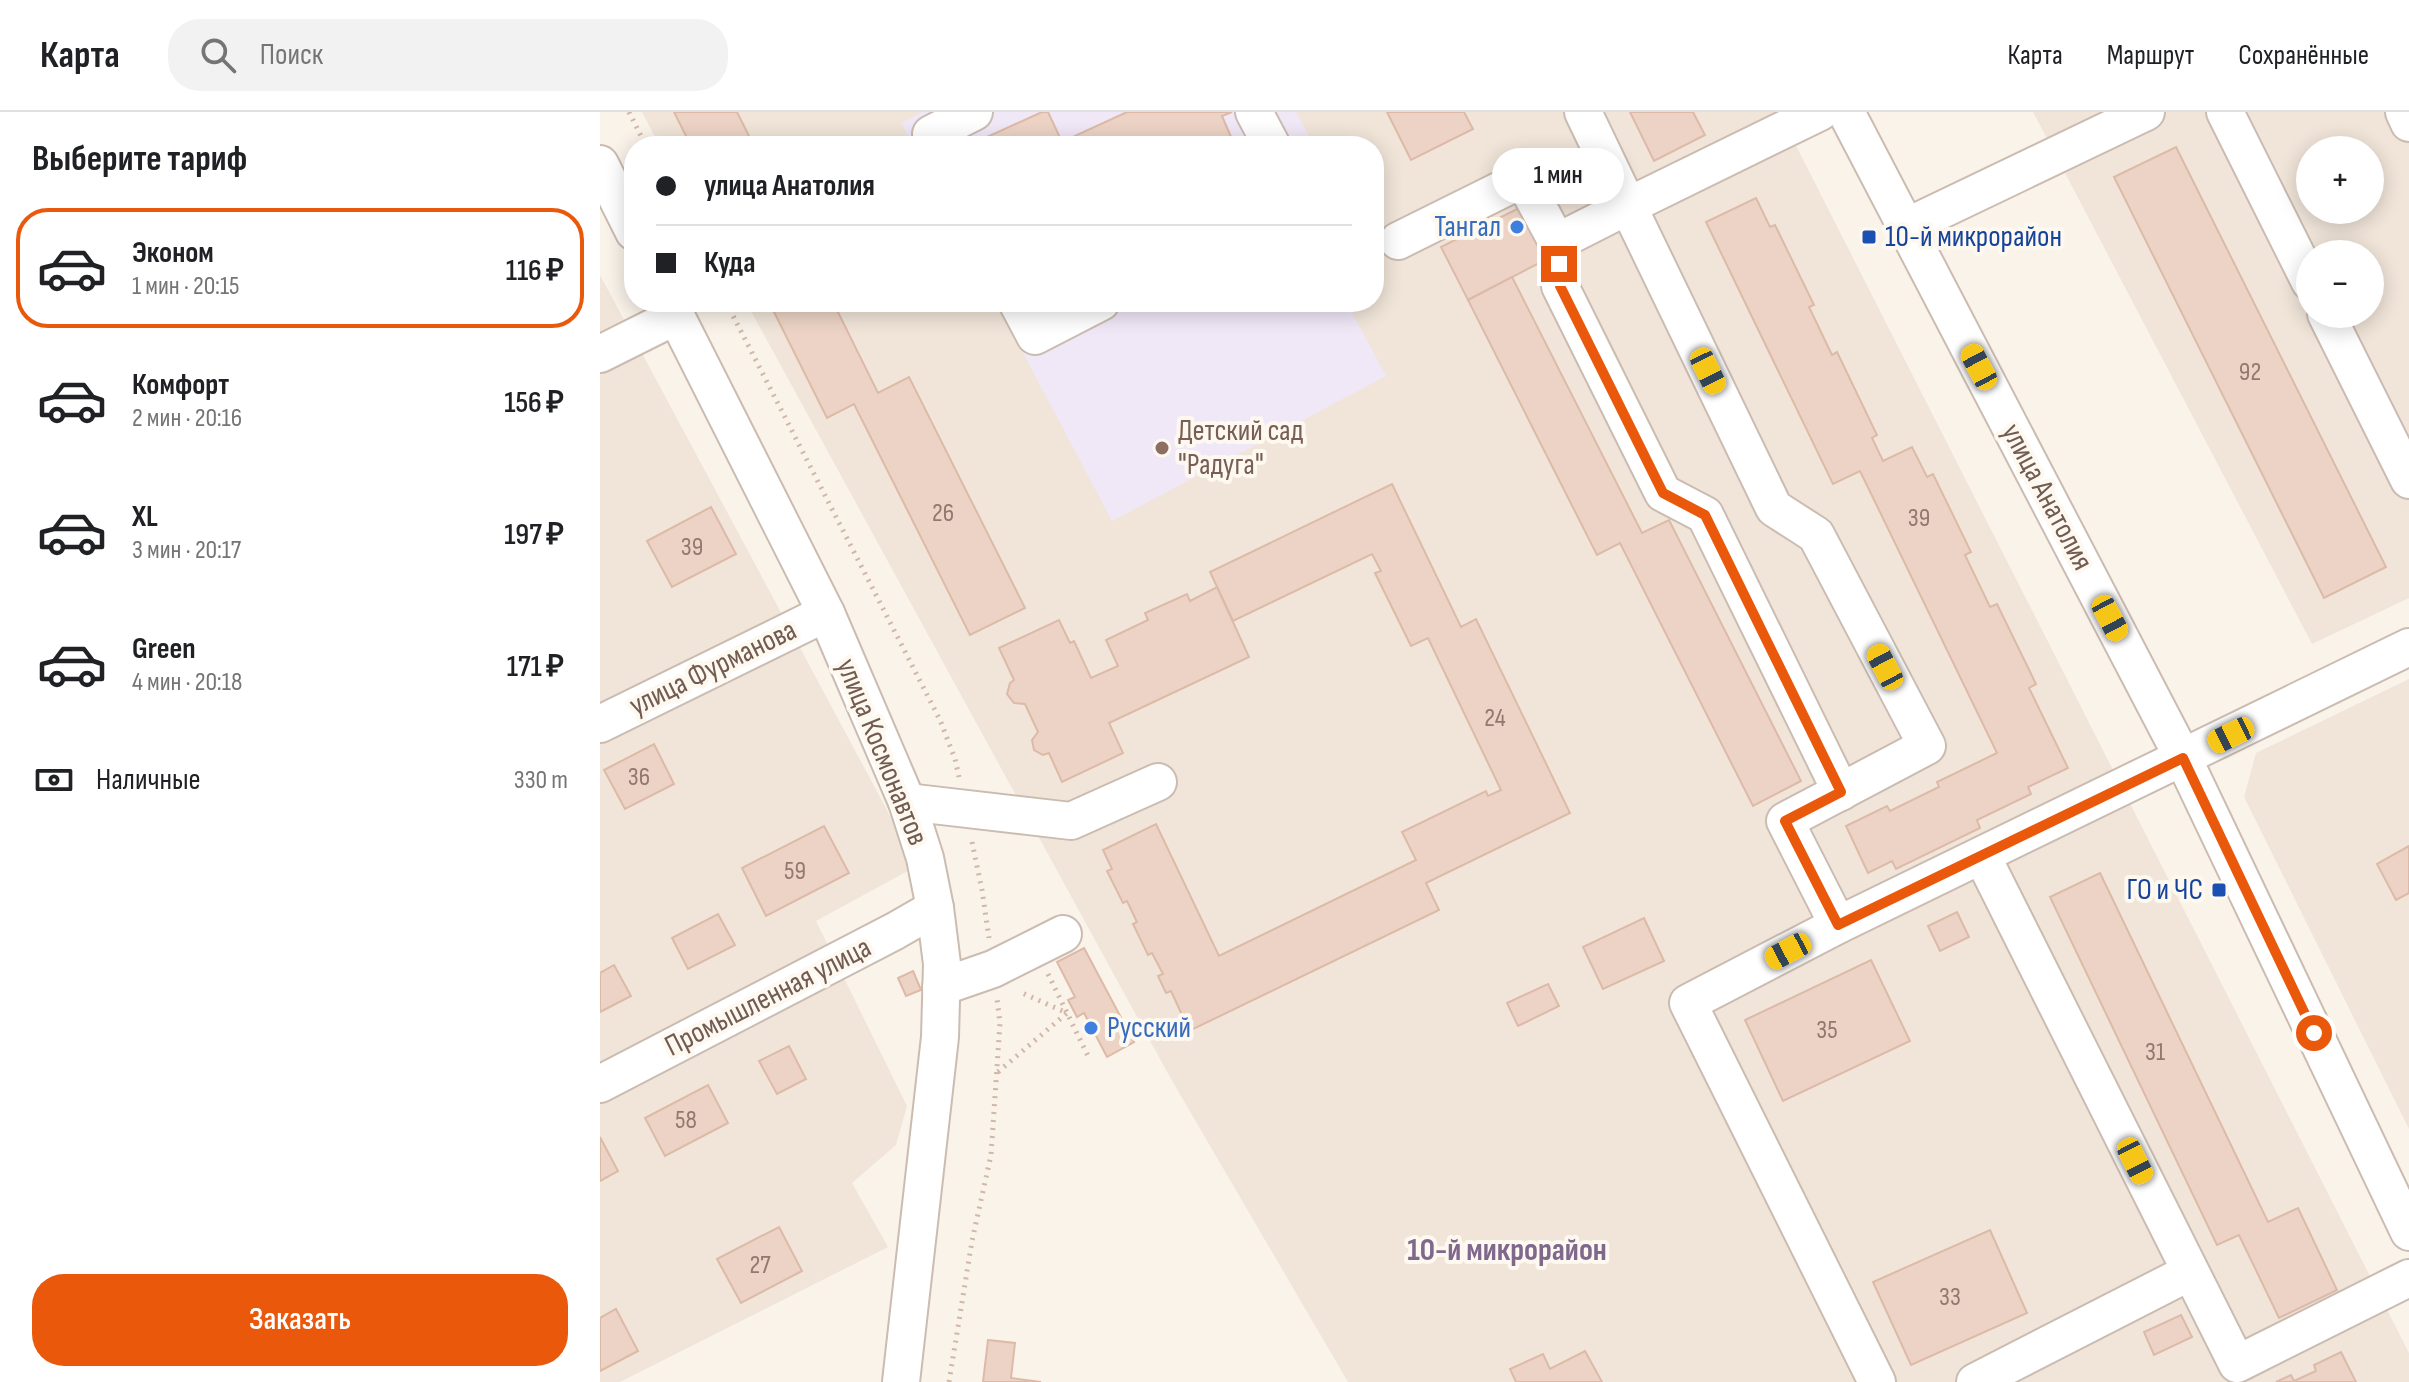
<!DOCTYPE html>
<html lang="ru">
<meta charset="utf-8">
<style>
:root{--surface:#fff;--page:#f2f2f2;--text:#202124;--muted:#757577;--line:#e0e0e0;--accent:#ea580c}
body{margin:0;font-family:"Sofia Sans Condensed",sans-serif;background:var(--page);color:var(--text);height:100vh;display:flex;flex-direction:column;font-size:30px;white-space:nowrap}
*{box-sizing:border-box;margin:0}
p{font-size:26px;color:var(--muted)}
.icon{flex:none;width:44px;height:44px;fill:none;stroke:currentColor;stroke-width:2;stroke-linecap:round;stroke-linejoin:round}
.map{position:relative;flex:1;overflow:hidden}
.details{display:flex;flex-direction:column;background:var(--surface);width:600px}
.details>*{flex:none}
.hud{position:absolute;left:24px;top:24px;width:760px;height:176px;border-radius:32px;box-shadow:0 4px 20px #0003;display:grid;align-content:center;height:176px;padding:0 32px;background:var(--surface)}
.controls{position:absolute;left:1696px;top:24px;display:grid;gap:16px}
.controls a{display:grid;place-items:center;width:88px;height:88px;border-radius:50%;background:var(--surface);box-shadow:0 4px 20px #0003;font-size:40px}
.end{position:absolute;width:36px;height:36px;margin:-18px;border:10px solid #ea580c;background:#fff;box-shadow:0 0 0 4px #fff}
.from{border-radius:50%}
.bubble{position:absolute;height:56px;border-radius:28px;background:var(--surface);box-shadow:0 4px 20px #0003;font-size:26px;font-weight:600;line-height:56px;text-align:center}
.car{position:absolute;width:24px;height:48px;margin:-24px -12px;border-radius:10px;box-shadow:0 0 6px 2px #0007;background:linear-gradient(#f5c518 24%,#345 0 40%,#f5c518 0 76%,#345 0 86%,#f5c518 0)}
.hud b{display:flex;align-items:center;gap:28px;height:76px;font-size:30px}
.hud b+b{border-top:2px solid var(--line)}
.hud i{width:20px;height:20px;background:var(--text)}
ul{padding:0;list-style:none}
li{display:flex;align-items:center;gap:24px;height:120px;margin:0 16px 12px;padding:0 16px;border:4px solid transparent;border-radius:32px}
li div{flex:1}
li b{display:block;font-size:30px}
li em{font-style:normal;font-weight:600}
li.active{border-color:var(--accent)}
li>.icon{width:72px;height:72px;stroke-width:1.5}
h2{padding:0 32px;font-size:36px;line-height:96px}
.pay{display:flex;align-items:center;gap:20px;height:88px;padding:0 32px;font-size:30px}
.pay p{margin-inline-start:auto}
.action{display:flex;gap:16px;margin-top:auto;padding:16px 32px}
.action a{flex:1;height:92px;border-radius:32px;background:var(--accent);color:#fff;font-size:32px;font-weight:600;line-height:92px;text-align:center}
header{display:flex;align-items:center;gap:48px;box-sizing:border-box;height:112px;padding:0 40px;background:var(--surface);border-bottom:2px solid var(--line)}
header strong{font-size:38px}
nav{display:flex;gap:44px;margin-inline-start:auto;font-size:28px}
.search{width:560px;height:72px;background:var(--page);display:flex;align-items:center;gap:20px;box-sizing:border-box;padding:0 28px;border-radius:32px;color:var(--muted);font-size:30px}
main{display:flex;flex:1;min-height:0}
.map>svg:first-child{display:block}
</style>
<header>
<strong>Карта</strong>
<div class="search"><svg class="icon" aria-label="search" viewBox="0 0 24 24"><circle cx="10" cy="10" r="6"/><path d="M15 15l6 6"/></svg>Поиск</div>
<nav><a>Карта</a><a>Маршрут</a><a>Сохранённые</a></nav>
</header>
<main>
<section class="details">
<h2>Выберите тариф</h2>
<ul>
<li class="active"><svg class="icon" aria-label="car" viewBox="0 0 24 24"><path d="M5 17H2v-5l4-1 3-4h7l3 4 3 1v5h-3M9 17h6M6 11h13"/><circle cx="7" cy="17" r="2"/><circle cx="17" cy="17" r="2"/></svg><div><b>Эконом</b><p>1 мин · 20:15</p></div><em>116 ₽</em></li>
<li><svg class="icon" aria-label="car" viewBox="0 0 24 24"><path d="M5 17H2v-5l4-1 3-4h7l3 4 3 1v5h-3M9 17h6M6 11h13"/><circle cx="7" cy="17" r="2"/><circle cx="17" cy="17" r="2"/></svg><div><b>Комфорт</b><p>2 мин · 20:16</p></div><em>156 ₽</em></li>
<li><svg class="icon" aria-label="car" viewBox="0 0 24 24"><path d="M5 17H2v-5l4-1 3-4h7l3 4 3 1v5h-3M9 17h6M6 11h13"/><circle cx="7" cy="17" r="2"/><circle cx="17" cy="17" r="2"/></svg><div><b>XL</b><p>3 мин · 20:17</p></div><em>197 ₽</em></li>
<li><svg class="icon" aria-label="car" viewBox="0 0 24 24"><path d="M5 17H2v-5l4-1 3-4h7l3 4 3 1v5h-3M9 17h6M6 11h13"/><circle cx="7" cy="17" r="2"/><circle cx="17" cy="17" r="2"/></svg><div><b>Green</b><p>4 мин · 20:18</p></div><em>171 ₽</em></li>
</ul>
<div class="pay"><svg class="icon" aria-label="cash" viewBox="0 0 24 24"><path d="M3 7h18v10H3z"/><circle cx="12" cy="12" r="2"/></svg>Наличные<p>330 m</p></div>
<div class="action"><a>Заказать</a></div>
</section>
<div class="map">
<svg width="1809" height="1270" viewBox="0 0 1809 1270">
<rect width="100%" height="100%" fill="#faf3ea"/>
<g fill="#f1e5d9" fill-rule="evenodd">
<polygon points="42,0 1179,0 1809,1241 1809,1270 748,1270 571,967 146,190 774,190 774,34 60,34"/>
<path d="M 1433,0 L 1809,0 L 1809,486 L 1712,532 ZM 1710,38 L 1770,38 L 1770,98 L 1710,98 ZM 1710,142 L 1770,142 L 1770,202 L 1710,202 Z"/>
<polygon points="0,163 317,754 216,809 307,994 296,1033 252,1071 288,1135 20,1270 0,1270"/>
<polygon points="1809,567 1809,1017 1644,685 1656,641"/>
</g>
<g fill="#f0e7f7">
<polygon points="322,0 696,0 714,34 314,34 301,11"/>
<polygon points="396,190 746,190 786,264 512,409"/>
</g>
<g fill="#ecd3c5" stroke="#ddbaa7" stroke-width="2">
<polygon points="74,0 137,0 154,34 91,34"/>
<polygon points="442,0 448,0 462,30 527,0 632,0 622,4 635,34 391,34 387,25"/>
<polygon points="787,0 864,0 873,17 811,48"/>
<polygon points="1030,0 1093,0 1105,23 1054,49"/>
<polygon points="1576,35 1786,455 1724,486 1514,65"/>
<polygon points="1156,86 1170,115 1175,113 1214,193 1209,195 1232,243 1237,240 1277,323 1272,326 1283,349 1312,335 1327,365 1333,362 1371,440 1365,443 1390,495 1397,492 1436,572 1429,576 1468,656 1428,675 1431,682 1377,708 1380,716 1296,757 1292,749 1268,761 1246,714 1287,694 1290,699 1339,675 1337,670 1397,641 1260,359 1233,372 1106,110"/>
<polygon points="923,94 949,146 868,188 841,135"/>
<polygon points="912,165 1042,421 1069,408 1201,669 1153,694 1020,431 997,443 868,188"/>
<polygon points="169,190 233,190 278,281 309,265 425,496 370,523 254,292 227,306"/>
<polygon points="792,372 861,515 876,507 970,701 826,771 839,798 587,920 580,906 583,905 571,879 566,881 558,864 563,862 552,841 548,843 533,812 537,810 527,789 523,791 507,759 512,757 503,738 556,712 619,844 816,748 802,720 886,679 888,684 901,678 828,526 811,534 775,461 781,459 772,442 633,509 610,460"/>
<polygon points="111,395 136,442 72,475 47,429"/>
<polygon points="617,475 649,545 509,611 523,641 462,670 449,641 443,643 434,638 432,628 438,620 425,592 414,591 407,582 410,571 414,568 399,536 459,508 470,531 474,529 491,566 518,554 506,528 548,508 545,501 587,482 590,489"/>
<polygon points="54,632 74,672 25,697 4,658"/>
<polygon points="224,714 249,761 166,804 142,756"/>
<polygon points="1809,734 1809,781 1796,788 1777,752"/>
<polygon points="1500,761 1668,1110 1698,1096 1737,1178 1679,1206 1639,1123 1617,1133 1450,785"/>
<polygon points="1357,800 1369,825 1340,839 1328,814"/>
<polygon points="118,802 135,833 88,857 72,826"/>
<polygon points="1044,806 1064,849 1003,877 983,835"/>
<polygon points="484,836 534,930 507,945 484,901 477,905 468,888 475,885 457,850"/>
<polygon points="1271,848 1310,929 1183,989 1145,908"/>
<polygon points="14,853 31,884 0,900 0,861"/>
<polygon points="313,859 321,878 306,884 298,866"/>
<polygon points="948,872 959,894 918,914 907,891"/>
<polygon points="189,934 206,967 177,982 159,949"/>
<polygon points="108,973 128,1011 65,1044 45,1006"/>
<polygon points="0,1025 18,1059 0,1069"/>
<polygon points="179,1115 202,1159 141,1191 117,1147"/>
<polygon points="1390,1118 1427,1201 1311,1253 1273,1170"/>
<polygon points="16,1197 38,1239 0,1259 0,1206"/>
<polygon points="1581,1203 1592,1225 1554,1243 1544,1220"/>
<polygon points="388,1228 415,1231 411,1266 441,1270 383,1270"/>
<polygon points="985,1239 1002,1270 916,1270 910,1257 943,1242 950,1257"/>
<polygon points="1741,1240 1756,1270 1676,1270 1691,1263 1694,1269 1716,1259 1714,1253"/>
</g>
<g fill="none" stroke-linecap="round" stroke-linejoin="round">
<defs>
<g id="minor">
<polyline points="654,0 672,34"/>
<polyline points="983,0 1028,94 1220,0"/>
<polyline points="1246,0 1583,646 1809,1120"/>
<polyline points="1625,0 1710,170"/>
<polyline points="1804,0 1809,11"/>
<polyline points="337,34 331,22 374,0"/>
<polyline points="0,52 34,120"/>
<polyline points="1306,115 1546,0"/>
<polyline points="798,129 923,67 957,130 960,174 1063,381 1105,403 1241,680"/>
<polyline points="957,130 1028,94 1174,396 1216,423 1327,634 1185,709 1238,813"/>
<polyline points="69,190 226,501 307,690 325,746 335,796 342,852 340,925 301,1270"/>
<polyline points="417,190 435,224 501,190"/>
<polyline points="1726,202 1809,368"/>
<polyline points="0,242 76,204"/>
<polyline points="0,612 226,501"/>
<polyline points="307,690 471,709 558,670"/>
<polyline points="1382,744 1637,1252 1809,1166"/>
<polyline points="341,875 393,857 463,822"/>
<polyline points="0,972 295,819 335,796"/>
<polyline points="1277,1270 1088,891 1238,813 1809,535"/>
<polyline points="1375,1270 1590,1160"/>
</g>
</defs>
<use href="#minor" stroke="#cbbcb1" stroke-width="40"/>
<g stroke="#d1b7a8" stroke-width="5" stroke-dasharray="2 6" stroke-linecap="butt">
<polyline points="29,0 46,34"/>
<polyline points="126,190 340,608 355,647 359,665"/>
<polyline points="372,730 382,778 389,826"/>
<polyline points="448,862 490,948"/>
<polyline points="398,960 467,901 420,880"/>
<polyline points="349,1270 372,1129 391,1043 400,911 397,887"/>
</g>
<use href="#minor" stroke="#fff" stroke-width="36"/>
</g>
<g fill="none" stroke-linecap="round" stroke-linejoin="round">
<polyline stroke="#ea580c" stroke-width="10" points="959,152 960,174 1063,381 1105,403 1241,680 1185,709 1238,813 1583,646 1714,921"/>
</g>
<g fill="#3f7fe0" stroke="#fdf8f0" stroke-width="3">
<circle cx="917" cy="115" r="8"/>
<circle cx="491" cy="916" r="8"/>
</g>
<g fill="#1a4fb4" stroke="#fdf8f0" stroke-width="3">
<rect x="1261" y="117" width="16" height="16" rx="4"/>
<rect x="1611" y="770" width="16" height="16" rx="4"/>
</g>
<circle fill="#8d6e63" stroke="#fdf8f0" stroke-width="3" cx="562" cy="336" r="8"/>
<g text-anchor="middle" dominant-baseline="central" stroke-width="8" stroke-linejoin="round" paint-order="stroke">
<g font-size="26" fill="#90796d">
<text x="1650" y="260">92</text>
<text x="343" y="401">26</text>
<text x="1319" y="406">39</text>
<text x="92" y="435">39</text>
<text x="895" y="606">24</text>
<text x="39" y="665">36</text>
<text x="195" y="759">59</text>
<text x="1227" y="918">35</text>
<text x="1555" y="940">31</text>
<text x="86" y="1008">58</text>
<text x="160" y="1153">27</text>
<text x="1350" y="1185">33</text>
</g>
<g font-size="30" fill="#366cbe" stroke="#fdf8f0" text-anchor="end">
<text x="901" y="115">Тангал</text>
<text x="507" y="916" text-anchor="start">Русский</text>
</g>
<g font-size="30" fill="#164399" stroke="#fdf8f0" text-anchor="start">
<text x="1285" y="125">10-й микрорайон</text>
<text x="1603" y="778" text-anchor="end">ГО и ЧС</text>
</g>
<g font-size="30" fill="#785e54" stroke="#fdf8f0" text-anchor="start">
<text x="578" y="319">Детский сад<tspan x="578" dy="34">"Радуга"</tspan></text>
</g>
<g font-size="30" fill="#725b50" stroke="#fdf8f0">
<text transform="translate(1447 385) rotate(62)">улица Анатолия</text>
<text transform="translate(113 556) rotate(-26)">улица Фурманова</text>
<text transform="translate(282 640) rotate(68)">улица Космонавтов</text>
<text transform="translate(168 885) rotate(-27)">Промышленная улица</text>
</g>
<g font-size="32" font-weight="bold" fill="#80688d" stroke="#fdf8f0">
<text x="907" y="1138">10-й микрорайон</text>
</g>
</g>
</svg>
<div class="controls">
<a>+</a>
<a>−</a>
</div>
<i class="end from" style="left:1714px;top:921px"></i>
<i class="end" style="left:959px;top:152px"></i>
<div class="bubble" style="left:892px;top:36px;width:132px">1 мин</div>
<i class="car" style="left:1379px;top:255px;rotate:332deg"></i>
<i class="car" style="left:1108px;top:259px;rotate:154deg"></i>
<i class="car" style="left:1510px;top:506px;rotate:152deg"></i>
<i class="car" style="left:1285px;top:555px;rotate:332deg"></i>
<i class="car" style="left:1631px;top:623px;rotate:244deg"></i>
<i class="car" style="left:1188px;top:839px;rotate:242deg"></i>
<i class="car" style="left:1535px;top:1049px;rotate:153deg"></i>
<div class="hud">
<b><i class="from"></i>улица Анатолия</b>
<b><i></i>Куда</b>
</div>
</div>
</main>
